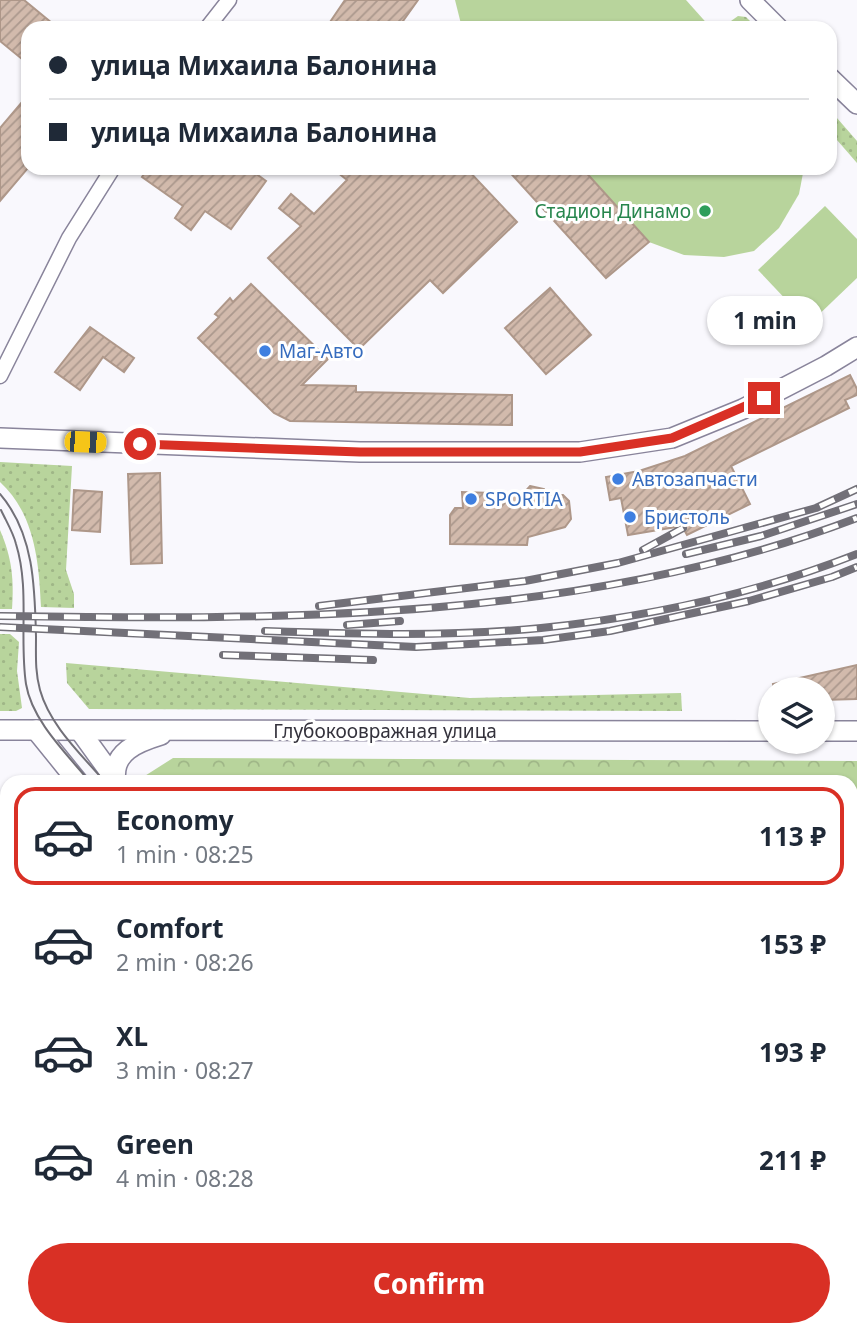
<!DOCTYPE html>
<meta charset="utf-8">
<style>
:root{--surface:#fff;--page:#f2f2f3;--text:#1f2937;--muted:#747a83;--line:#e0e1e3;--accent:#d93025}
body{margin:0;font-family:"Noto Sans",sans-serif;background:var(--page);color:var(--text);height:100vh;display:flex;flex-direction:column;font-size:26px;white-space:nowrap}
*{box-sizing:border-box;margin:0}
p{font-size:23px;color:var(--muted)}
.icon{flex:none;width:38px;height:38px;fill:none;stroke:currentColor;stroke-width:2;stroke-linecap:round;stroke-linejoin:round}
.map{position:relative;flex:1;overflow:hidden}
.sheet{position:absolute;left:0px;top:775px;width:858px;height:562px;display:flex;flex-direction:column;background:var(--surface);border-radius:21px 21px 0 0;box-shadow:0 2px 5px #0004}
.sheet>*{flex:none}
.top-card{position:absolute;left:21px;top:21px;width:816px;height:154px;border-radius:21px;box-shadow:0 2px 5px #0004;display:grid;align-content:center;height:154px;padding:0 28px;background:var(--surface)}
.buttons{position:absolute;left:758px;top:677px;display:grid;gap:14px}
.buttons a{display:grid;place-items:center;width:77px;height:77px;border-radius:50%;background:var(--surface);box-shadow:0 2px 5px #0004;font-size:35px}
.end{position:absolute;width:32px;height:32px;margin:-16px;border:9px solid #d93025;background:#fff;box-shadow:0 0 0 4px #fff}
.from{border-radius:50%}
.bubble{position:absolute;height:49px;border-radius:24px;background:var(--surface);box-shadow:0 2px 5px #0004;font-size:23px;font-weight:700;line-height:49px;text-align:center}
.car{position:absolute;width:21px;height:42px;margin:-21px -10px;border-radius:9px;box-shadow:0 0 5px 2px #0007;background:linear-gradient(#f5c518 24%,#345 0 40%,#f5c518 0 76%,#345 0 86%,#f5c518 0)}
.top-card b{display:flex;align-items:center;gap:24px;height:66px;font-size:26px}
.top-card b+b{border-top:2px solid var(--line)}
.top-card i{width:18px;height:18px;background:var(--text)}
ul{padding:12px 0 0;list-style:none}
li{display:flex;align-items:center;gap:21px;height:98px;margin:0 14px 10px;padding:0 14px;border:4px solid transparent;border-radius:21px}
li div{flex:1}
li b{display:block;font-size:26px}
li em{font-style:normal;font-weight:700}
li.selected{border-color:var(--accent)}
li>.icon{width:63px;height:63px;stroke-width:1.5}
.cta{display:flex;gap:14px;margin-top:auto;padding:14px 28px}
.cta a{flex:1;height:80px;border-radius:42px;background:var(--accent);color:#fff;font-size:28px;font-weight:700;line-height:80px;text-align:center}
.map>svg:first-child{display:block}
</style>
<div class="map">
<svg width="857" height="1336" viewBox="0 0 857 1336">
<defs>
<pattern id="grass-dots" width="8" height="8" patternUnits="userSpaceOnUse" patternTransform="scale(1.75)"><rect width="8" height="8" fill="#b8d49c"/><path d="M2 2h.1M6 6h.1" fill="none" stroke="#9fb687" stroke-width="1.8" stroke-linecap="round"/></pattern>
<pattern id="forest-crowns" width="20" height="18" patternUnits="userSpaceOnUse" patternTransform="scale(1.75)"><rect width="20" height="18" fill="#b8d49c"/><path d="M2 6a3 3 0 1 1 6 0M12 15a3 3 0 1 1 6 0" fill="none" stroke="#9fb687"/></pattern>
<pattern id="building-hatch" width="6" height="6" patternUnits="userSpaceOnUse" patternTransform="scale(1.75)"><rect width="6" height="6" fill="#d2baac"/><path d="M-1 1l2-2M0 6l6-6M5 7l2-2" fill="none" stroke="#ab988d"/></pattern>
</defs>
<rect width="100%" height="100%" fill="#f9f8fd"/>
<g fill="url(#grass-dots)">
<polygon points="738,16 746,17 757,28 737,28 731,21"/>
<polygon points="830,110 857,141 857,163 830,132"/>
<path d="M 0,462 L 72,466 L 66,570 L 74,594 L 74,608 L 41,607 C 39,563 35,514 0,482 Z"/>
<path d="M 0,530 C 12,558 14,579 12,609 L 0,609 Z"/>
<polygon points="0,634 10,634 19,642 17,671 22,708 16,711 0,711"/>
<polygon points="66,663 470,698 681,693 682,711 89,709 67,683"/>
</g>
<polygon fill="url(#forest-crowns)" points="173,758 857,761 857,1299 853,1295 850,1298 850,782 143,782 140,779"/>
<g fill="#b8d49c">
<polygon points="455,0 686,0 711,28 462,28"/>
<polygon points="580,168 804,168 799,194 779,228 754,251 724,257 684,255 649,242"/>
<polygon points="825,206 857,239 857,278 809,324 758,270"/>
</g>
<g fill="url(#building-hatch)" stroke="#ae9789" stroke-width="2">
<polygon points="0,0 24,0 58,28 28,28 28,64 0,41"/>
<polygon points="345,0 418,0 398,28 326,28"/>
<polygon points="28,95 28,168 0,201 0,128"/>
<polygon points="148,168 248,168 266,181 231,229 205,211 191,230 175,218 183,206 142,177"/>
<polygon points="332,168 466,168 517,222 443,293 430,280 359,349 268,258 301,226 279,208 291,194 314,214 347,180"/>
<polygon points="506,168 582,168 649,242 606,278"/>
<polygon points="251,284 328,359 302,385 356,386 356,392 512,395 512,425 290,421 274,413 198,338 219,317 215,314 230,298 233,302"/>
<polygon points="550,288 591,335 546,374 505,328"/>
<polygon points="90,327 134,358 124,372 103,357 80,390 55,372"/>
<polygon points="850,375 857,389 857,395 845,400 849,408 731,466 750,504 687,535 682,526 628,535 621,498 610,500 606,477 639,471 685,456"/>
<polygon points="160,473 162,563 131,564 128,474"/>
<polygon points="530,486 544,489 545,495 563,495 569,501 571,519 565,527 528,537 527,545 450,544 450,515 455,508 463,508 462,492 523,494"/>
<polygon points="74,490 102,492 100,532 72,530"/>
<polygon points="857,665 857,699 822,700 822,690 774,690 773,684"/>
</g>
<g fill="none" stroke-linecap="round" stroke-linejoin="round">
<defs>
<g id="street">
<polyline points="207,28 229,0"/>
<polyline points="0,376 69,238 113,168"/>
</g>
<g id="secondary">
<polyline points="750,0 778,28"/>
<polyline points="830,78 857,104"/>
<polyline points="0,438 360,452 580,452 672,438 743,409 826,366 857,347"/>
<polyline points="0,730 770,731"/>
<polyline points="36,730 78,782"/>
<polyline points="80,731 117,782"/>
<polyline points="822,731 857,731"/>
<path d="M 116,781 C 111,752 138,742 161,735"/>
<polyline points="513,1330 518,1336"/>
<polyline points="547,1330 551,1336"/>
</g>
</defs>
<use href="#street" stroke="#89849b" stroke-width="17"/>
<use href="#secondary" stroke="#89849b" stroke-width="22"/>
<use href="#street" stroke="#fff" stroke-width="14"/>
<use href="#secondary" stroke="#fff" stroke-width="19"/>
<g stroke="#727078" stroke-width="2">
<path d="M 0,494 C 34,533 35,588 36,637 C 36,656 35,672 40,690 C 50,726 82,755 105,782"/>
<path d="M 1,510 C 6,521 13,532 16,544 C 30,589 19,638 26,684 C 32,721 67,754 90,782"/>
<polyline points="526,1330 531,1336"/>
</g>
<defs>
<g id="rail">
<polyline points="643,550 683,528"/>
<polyline points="686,554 761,536 857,504"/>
<polyline points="319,606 525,581 618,563 816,508 857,489"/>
<path d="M 0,616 C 288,620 584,622 857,518"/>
<polyline points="347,625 400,621"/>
<polyline points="0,627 416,647 543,640 610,631 749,601 832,577 857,567"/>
<path d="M 265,631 C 357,634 449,637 541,628 C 648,617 758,593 857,554"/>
<polyline points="223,655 373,660"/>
</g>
</defs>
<use href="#rail" stroke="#727078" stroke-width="8"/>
<use href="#rail" stroke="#fff" stroke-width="5" stroke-dasharray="16" stroke-linecap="butt"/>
</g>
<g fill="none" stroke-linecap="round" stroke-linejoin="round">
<polyline stroke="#d93025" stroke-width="9" points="140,444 360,452 580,452 672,438 764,398"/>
</g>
<circle fill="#2e9e5b" stroke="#fff" stroke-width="2.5" cx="705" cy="211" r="7"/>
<g fill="#3f7fe0" stroke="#fff" stroke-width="2.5">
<circle cx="265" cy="351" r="7"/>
<circle cx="618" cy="479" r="7"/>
<circle cx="471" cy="499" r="7"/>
<circle cx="630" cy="517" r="7"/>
</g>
<g text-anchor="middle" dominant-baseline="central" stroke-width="6" stroke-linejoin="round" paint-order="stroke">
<g font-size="19" fill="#27864d" stroke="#fff" text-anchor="end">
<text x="691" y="211">Стадион Динамо</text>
</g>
<g font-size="19" fill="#366cbe" stroke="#fff" text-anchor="start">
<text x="279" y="351">Маг-Авто</text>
<text x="632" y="479">Автозапчасти</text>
<text x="485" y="499">SPORTIA</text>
<text x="644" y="517">Бристоль</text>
</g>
<g font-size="19" fill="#34323c" stroke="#fff">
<text x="385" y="731">Глубокоовражная улица</text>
</g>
</g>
</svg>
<div class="buttons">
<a><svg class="icon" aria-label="layers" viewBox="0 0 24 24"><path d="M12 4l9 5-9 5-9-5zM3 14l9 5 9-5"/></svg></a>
</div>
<i class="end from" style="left:140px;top:444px"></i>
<i class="end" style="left:764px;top:398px"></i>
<div class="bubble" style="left:707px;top:296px;width:116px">1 min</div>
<i class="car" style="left:85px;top:442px;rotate:92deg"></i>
<div class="top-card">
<b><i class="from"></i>улица Михаила Балонина</b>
<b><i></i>улица Михаила Балонина</b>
</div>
<section class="sheet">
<ul>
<li class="selected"><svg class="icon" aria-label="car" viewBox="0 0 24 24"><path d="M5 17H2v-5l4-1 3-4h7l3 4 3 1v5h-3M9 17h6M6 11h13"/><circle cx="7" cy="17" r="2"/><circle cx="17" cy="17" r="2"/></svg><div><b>Economy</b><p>1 min · 08:25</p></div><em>113 ₽</em></li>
<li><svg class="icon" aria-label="car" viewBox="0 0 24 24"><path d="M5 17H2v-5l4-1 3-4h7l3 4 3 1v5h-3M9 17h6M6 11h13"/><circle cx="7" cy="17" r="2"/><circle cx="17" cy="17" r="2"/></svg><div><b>Comfort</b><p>2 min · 08:26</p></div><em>153 ₽</em></li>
<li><svg class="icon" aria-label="car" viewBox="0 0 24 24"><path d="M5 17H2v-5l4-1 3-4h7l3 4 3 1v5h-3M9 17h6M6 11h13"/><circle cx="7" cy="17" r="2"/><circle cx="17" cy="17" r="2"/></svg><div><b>XL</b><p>3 min · 08:27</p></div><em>193 ₽</em></li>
<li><svg class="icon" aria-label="car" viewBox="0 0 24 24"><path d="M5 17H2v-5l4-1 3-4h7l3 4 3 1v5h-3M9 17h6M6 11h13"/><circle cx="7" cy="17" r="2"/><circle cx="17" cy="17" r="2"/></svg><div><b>Green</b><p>4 min · 08:28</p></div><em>211 ₽</em></li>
</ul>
<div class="cta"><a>Confirm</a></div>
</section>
</div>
